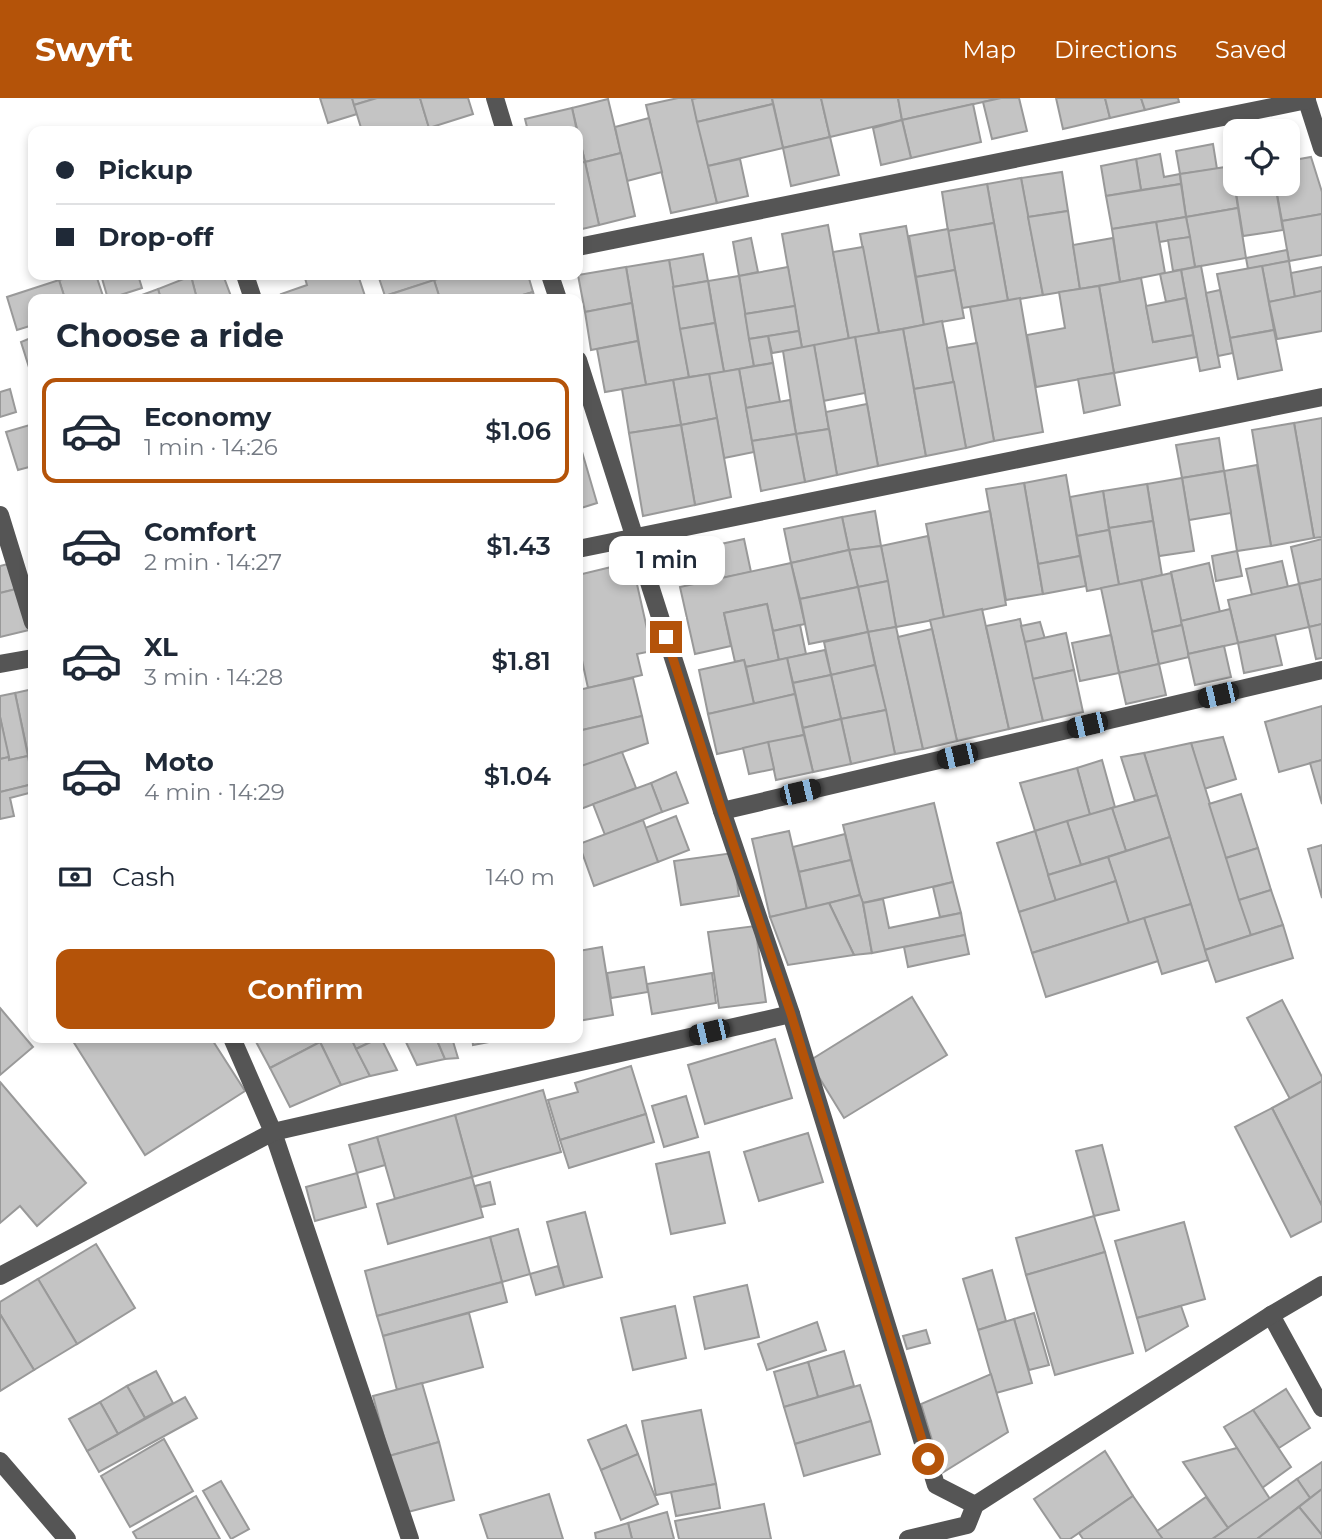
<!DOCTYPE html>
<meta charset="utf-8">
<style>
:root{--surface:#fff;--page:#f6f6f7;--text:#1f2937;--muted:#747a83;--line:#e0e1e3;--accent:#b45309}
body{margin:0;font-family:Montserrat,sans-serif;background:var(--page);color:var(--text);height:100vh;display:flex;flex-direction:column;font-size:26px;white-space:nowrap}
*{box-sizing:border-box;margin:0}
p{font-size:23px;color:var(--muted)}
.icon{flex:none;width:38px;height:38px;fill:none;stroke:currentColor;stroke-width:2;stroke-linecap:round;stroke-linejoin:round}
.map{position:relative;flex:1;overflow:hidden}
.details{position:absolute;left:28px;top:196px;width:555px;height:749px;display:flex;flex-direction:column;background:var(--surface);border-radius:14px;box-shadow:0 4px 10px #0003}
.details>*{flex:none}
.banner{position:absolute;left:28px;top:28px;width:555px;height:154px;border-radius:14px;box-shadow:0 4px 10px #0003;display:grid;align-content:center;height:154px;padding:0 28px;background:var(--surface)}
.tools{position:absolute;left:1223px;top:21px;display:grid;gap:14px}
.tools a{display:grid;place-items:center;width:77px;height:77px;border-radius:14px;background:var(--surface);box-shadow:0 4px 10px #0003;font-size:35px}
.end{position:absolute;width:32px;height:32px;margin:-16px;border:9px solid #b45309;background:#fff;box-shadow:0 0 0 4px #fff}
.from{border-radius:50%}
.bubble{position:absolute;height:49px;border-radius:14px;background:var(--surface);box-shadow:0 4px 10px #0003;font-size:23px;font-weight:600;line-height:49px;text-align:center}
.car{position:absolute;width:21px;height:42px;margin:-21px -10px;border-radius:9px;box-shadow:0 0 5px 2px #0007;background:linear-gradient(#222 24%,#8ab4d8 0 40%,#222 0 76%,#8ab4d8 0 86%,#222 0)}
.banner b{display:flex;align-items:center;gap:24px;height:66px;font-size:26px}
.banner b+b{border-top:2px solid var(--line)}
.banner i{width:18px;height:18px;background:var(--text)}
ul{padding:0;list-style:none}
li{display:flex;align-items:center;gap:21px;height:105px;margin:0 14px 10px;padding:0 14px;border:4px solid transparent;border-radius:14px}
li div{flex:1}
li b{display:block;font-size:26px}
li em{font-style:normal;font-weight:600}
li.current{border-color:var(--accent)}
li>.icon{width:63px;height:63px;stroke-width:1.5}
h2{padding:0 28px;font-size:32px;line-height:84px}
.pay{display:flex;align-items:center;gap:18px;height:77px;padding:0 28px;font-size:26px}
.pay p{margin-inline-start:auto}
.primary-button{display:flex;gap:14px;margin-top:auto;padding:14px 28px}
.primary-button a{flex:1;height:80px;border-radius:14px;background:var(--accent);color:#fff;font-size:28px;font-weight:600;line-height:80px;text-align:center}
header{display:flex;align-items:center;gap:42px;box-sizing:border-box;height:98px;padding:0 35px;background:var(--accent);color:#fff}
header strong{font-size:33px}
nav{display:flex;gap:38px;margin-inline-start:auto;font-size:24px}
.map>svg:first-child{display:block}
</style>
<header>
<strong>Swyft</strong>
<nav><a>Map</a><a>Directions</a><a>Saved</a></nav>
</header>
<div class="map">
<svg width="1322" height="1441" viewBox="0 0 1322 1441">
<rect width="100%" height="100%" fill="#fff"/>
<g fill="#c4c4c4" stroke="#999" stroke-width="2">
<polygon points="320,0 352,0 357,16 328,25"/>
<polygon points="352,0 377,0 354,7"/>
<polygon points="377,0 420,0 430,33 362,33 354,7"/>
<polygon points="420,0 468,0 473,16 429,30"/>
<polygon points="678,0 692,0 717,105 671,115 646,7"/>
<polygon points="697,0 772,0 773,6 697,24 692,1"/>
<polygon points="772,0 821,0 830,39 783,50"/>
<polygon points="821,0 898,0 902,22 830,39"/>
<polygon points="898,0 1001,0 902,22"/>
<polygon points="1001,0 1019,0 1027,33 992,41 983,4"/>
<polygon points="1056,0 1105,0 1110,20 1063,31"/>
<polygon points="1105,0 1141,0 1145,12 1110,20"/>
<polygon points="1141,0 1178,0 1179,4 1145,12"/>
<polygon points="608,1 621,55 585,64 572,10"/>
<polygon points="773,6 783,50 708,68 697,24"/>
<polygon points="973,6 981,44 911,60 902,22"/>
<polygon points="572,10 577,33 528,33 525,21"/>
<polygon points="649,20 662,74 627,83 615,29"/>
<polygon points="902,22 911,60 881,67 873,30"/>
<polygon points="578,34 585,64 578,65"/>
<polygon points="830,39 839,77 791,88 783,50"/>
<polygon points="1236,42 1236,76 1233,76 1228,43"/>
<polygon points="1213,46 1217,71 1180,76 1176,53"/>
<polygon points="621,55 635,118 599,127 585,64"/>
<polygon points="1160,56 1164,79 1180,76 1181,86 1141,92 1136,61"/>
<polygon points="1311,59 1322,94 1322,116 1282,123 1275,86 1288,86 1288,63"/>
<polygon points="740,61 748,98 717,105 708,68"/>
<polygon points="1136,61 1141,92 1106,98 1101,68"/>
<polygon points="585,64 599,127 578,132 578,65"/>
<polygon points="1232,68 1238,110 1186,119 1180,76"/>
<polygon points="1062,74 1068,113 1028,119 1021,80"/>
<polygon points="1233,76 1236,76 1236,86 1275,86 1283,132 1243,138"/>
<polygon points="1021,80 1043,197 1008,203 987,86"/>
<polygon points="987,86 994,125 948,133 942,94"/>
<polygon points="1181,86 1186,119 1112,131 1106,98"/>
<polygon points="1238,110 1246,160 1195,169 1186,119"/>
<polygon points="1068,113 1080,191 1043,197 1028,119"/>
<polygon points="1322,116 1322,157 1289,163 1282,123"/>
<polygon points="1186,119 1190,139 1159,144 1156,124"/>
<polygon points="1156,124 1165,175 1120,184 1112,131"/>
<polygon points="994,125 1008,203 962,210 948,133"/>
<polygon points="828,127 849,241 802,250 782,136"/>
<polygon points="906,128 924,227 879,235 860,136"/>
<polygon points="948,131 955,172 916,179 909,138"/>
<polygon points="1190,139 1195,169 1173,173 1168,142"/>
<polygon points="751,140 758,174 739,178 733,144"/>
<polygon points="1113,140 1120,184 1080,191 1073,147"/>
<polygon points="863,149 879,235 849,241 833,154"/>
<polygon points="1287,152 1289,163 1248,171 1246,160"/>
<polygon points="703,156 708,183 673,189 669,162"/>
<polygon points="669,162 689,279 646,287 626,169"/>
<polygon points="1289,163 1295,199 1269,204 1262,168"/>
<polygon points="1201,168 1220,269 1200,273 1181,172"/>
<polygon points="1262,168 1274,232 1230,240 1217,176"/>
<polygon points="626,169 632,205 585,214 578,177"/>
<polygon points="788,169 795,208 745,216 739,178"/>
<polygon points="1322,169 1322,193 1295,199 1291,175"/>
<polygon points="955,172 964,220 924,227 916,179"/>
<polygon points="1181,172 1186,200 1166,204 1160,176"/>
<polygon points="77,177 96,177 104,201 65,201 59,182"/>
<polygon points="101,177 138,177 142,190 108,201"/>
<polygon points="196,177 223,177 232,201 197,201 191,178"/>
<polygon points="304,177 358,177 366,201 283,201 281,196 307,187"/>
<polygon points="378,177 451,177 385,198"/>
<polygon points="451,177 528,177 533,194 509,201 440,201 434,182"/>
<polygon points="191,178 197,201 161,201 158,191"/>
<polygon points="739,178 754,268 724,274 708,183"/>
<polygon points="1141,180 1153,244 1193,237 1197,259 1114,275 1099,188"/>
<polygon points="59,182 65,201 33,201 33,227 17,232 7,199"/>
<polygon points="434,182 440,201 386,201 385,198"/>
<polygon points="708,183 715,225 680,231 673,189"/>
<polygon points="1099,188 1114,275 1036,289 1027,237 1065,230 1059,194"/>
<polygon points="158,191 161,201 131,201"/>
<polygon points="1220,192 1233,255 1218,258 1206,195"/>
<polygon points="1322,193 1322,233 1277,241 1269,204"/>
<polygon points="533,194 535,201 509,201"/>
<polygon points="1020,200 1043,334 994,343 970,209"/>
<polygon points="1186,200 1193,237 1153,244 1146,208"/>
<polygon points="632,205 638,243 591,252 585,214"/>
<polygon points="795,208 799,233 749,241 745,216"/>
<polygon points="942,223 954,284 914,291 903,231"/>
<polygon points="715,225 724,274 689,279 680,231"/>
<polygon points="903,231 926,358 878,368 855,239"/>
<polygon points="1274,232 1282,272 1238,281 1230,240"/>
<polygon points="799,233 802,250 772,255 768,238"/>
<polygon points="768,238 773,265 754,268 749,241"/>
<polygon points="33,239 33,282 21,244"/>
<polygon points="855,239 865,295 823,303 814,247"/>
<polygon points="638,243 646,287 605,294 597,251"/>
<polygon points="977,245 994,343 966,350 947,250"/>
<polygon points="814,247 829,331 796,336 783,253"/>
<polygon points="773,265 780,304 746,310 739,271"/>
<polygon points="739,271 754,354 724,360 709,276"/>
<polygon points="1114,275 1120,307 1084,315 1078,281"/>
<polygon points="709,276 717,320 681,327 673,282"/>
<polygon points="673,282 681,327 629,335 622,291"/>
<polygon points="954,284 966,350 926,358 914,291"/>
<polygon points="10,291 16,314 0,319 0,294"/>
<polygon points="790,302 796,336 752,343 746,310"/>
<polygon points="867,306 878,368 837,377 826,314"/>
<polygon points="717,320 731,399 695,407 681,327"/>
<polygon points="1322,320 1322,439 1314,440 1294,325"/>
<polygon points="1294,325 1314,440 1271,448 1252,332"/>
<polygon points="33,326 33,368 18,372 6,334"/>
<polygon points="681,327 695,407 643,418 629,335"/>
<polygon points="829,331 837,377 805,384 796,336"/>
<polygon points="796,336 805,384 761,393 752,343"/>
<polygon points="578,340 597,405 578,411"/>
<polygon points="1219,340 1224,373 1182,380 1176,347"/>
<polygon points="1257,367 1271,448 1237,453 1224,373"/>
<polygon points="1224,373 1231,415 1189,422 1182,380"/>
<polygon points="1066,377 1080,458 1038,466 1024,385"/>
<polygon points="1182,380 1194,453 1159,458 1147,386"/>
<polygon points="1024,385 1043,496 1006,502 986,391"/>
<polygon points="1147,386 1153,423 1109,430 1103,393"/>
<polygon points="1103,393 1109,432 1077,438 1070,399"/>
<polygon points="875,413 881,448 849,452 842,419"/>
<polygon points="990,413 1006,507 944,520 926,426"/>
<polygon points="842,419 849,452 791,465 784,431"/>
<polygon points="1153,423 1162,477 1119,487 1109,430"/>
<polygon points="1109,432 1119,487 1087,493 1077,438"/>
<polygon points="928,438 944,520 896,529 881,448"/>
<polygon points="744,441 751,474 708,483 702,450"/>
<polygon points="1322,441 1322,481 1299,486 1291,449"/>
<polygon points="881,448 888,483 858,489 849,452"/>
<polygon points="849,452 858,489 800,501 791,465"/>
<polygon points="1237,453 1242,478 1216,483 1212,458"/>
<polygon points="1080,458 1086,488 1043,496 1038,466"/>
<polygon points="1282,463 1288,489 1252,497 1246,471"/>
<polygon points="632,464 652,553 637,556 642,577 588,590 578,544 578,495 580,494 578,477"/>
<polygon points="791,465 805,526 773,533 767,506 724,515 731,548 695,556 680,489"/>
<polygon points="1209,465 1220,514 1181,523 1171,474"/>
<polygon points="8,466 16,491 0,495 0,468"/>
<polygon points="1171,475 1182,527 1152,534 1141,482"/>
<polygon points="1322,481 1322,526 1309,529 1299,486"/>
<polygon points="1141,482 1159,566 1119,575 1101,490"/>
<polygon points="888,483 896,529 868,534 858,489"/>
<polygon points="1299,486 1309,529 1238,545 1228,502"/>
<polygon points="858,489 868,534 809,546 800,501"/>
<polygon points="16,491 29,532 0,539 0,495"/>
<polygon points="767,506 779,562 746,569 744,562 735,564 724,515"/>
<polygon points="982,511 1009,631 957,643 930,522"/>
<polygon points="1230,511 1238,545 1188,556 1181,523"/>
<polygon points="1020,521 1043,623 1009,631 986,528"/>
<polygon points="1040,524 1045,541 1025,544 1021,528"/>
<polygon points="1322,526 1322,560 1316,561 1309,529"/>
<polygon points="800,527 806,556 779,562 773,533"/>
<polygon points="1182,527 1189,559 1159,566 1152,534"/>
<polygon points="896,529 923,651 895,656 868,534"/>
<polygon points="932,531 957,643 923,651 898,539"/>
<polygon points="868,534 875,567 831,577 824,544"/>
<polygon points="1066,535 1074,572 1033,581 1025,544"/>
<polygon points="1111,537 1119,575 1080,583 1072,545"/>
<polygon points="1275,537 1282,567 1244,575 1238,545"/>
<polygon points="1224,548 1231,579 1195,587 1188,556"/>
<polygon points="825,552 831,577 793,585 787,560"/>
<polygon points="787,560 795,596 754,606 746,569"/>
<polygon points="744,562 754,606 708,616 699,572"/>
<polygon points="1159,566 1166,597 1126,606 1119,575"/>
<polygon points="875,567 886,612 841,621 831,577"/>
<polygon points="1074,572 1083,614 1043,623 1033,581"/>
<polygon points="831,577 841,621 803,630 793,585"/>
<polygon points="633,580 642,618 578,633 578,592"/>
<polygon points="33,591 33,680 15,595"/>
<polygon points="15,595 28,658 9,662 0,619 0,598"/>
<polygon points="795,596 804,637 717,656 708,616"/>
<polygon points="1322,608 1322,662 1279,674 1265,624"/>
<polygon points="886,612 895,656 851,666 841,621"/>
<polygon points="642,618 648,645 580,669 578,660 578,633"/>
<polygon points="0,619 9,659 0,661"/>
<polygon points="841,621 851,666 813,674 803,630"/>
<polygon points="804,637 813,674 776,682 768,644"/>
<polygon points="1223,639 1236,681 1204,691 1191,645"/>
<polygon points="768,644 774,671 749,676 743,650"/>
<polygon points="1191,645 1251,837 1205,852 1144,655"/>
<polygon points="622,654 636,690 578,712 578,669"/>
<polygon points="1144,655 1157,697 1135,703 1121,659"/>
<polygon points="28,658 33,686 0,694 0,661 9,659 9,662"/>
<polygon points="1102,662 1115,709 1090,717 1077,670"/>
<polygon points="1322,662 1322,706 1310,665"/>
<polygon points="1077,670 1090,717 1035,733 1020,685"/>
<polygon points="676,674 688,705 662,714 651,685"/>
<polygon points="651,685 662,714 605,737 593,706"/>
<polygon points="33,686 33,694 10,700 14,718 0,721 0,694"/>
<polygon points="1241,696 1258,750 1226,760 1209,706"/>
<polygon points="1157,697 1170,739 1126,753 1112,710"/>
<polygon points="934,705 953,784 863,805 860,797 843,727"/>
<polygon points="1112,710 1126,753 1081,767 1067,723"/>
<polygon points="676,718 689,752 658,764 645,730"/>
<polygon points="643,722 658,764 594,788 579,746"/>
<polygon points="1067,723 1081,767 1048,777 1035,733"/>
<polygon points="789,733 807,811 770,819 752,741"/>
<polygon points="1035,733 1056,803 1019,814 997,745"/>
<polygon points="845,736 851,762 799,774 793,749"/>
<polygon points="1170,739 1191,806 1129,825 1108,759"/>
<polygon points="1322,747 1322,800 1308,751"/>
<polygon points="1258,750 1271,792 1239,802 1226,760"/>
<polygon points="733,755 739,798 681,807 674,763"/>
<polygon points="1108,759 1116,783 1056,803 1048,777"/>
<polygon points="851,762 860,797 807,811 799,774"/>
<polygon points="1116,783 1129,825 1032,855 1019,814"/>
<polygon points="953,784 961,815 940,819 933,789"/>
<polygon points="1271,792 1283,827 1251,837 1239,802"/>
<polygon points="860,797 863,805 872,855 854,857 829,805"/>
<polygon points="883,801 889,830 961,815 965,837 872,855 863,805"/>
<polygon points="829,805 854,857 788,867 770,819"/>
<polygon points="1191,806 1208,862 1162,876 1144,820"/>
<polygon points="1144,820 1158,863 1046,899 1032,855"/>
<polygon points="1283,827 1293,860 1216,884 1205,852"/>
<polygon points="755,828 766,904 719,910 708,834"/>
<polygon points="965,837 969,856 908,869 904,849"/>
<polygon points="602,849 613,917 578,923 578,853"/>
<polygon points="644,869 648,894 611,900 607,875"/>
<polygon points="712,875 716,905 652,916 647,886"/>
<polygon points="912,899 947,957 844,1020 809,963"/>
<polygon points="1282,902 1322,979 1322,983 1290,1001 1247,920"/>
<polygon points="0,910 33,949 0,977"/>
<polygon points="71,940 211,940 245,993 145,1057"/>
<polygon points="254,940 318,940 320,944 270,970"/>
<polygon points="329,940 351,940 370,978 341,987 320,944"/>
<polygon points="351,940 379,940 356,951"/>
<polygon points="379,940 381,940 397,972 370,978 356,951"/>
<polygon points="404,940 436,940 445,961 417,967"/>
<polygon points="436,940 452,940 458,960 445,961"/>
<polygon points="472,940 510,940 473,947"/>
<polygon points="775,941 792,1000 705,1026 688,967"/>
<polygon points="320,944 341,987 290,1009 270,970"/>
<polygon points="631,968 646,1016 560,1042 548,1002 578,994 575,985"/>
<polygon points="1322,983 1322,1108 1272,1010"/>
<polygon points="0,984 86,1085 37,1128 20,1108 0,1125"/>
<polygon points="543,992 561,1054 472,1079 455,1017"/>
<polygon points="686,998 698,1039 664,1049 652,1008"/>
<polygon points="1272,1010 1322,1108 1322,1123 1291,1139 1235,1029"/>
<polygon points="646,1016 654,1044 569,1070 560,1042"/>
<polygon points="455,1017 472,1079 395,1101 377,1039"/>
<polygon points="808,1035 823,1084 759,1103 744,1054"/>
<polygon points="377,1039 385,1067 357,1075 349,1047"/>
<polygon points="1102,1047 1119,1112 1094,1118 1076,1053"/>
<polygon points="709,1054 725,1125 671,1136 656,1066"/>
<polygon points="357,1075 366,1109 315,1123 306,1089"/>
<polygon points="472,1079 483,1119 388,1146 377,1106"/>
<polygon points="490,1084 495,1106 481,1109 475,1088"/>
<polygon points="585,1114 602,1179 564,1189 547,1124"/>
<polygon points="1094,1118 1105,1154 1026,1177 1016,1140"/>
<polygon points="1184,1124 1205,1201 1137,1220 1115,1143"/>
<polygon points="518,1131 530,1176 502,1184 490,1139"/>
<polygon points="490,1139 502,1184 377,1218 365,1173"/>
<polygon points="96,1146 135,1210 77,1246 38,1181"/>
<polygon points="1105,1154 1133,1255 1055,1277 1026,1177"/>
<polygon points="558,1168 564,1189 536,1197 530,1176"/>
<polygon points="992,1172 1006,1223 978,1232 963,1181"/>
<polygon points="38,1181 77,1246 34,1272 0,1216 0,1204"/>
<polygon points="502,1184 507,1204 383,1238 377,1218"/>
<polygon points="747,1187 759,1239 705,1251 694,1199"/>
<polygon points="675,1208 686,1260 633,1272 621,1220"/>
<polygon points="1181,1208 1188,1228 1146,1253 1137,1220"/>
<polygon points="469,1215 483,1269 397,1292 383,1238"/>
<polygon points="1034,1215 1049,1267 1029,1272 1014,1221"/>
<polygon points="0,1216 34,1272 0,1293"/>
<polygon points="1014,1221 1032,1285 996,1295 978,1232"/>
<polygon points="817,1224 826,1252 767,1272 758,1246"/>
<polygon points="926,1232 930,1245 907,1251 903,1238"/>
<polygon points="844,1253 854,1288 818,1299 808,1264"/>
<polygon points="808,1264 818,1299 784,1309 774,1274"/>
<polygon points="156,1273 173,1305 145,1320 127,1288"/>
<polygon points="991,1276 1008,1334 942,1375 921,1306"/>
<polygon points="422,1285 439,1344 389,1358 373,1298"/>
<polygon points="860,1287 871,1323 795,1346 784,1309"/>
<polygon points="127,1288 145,1320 118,1336 100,1304"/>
<polygon points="1286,1291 1310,1330 1279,1350 1253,1312"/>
<polygon points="185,1299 197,1320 99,1374 87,1353"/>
<polygon points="100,1304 118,1336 87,1353 69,1321"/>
<polygon points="701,1312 716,1386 656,1397 642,1323"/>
<polygon points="1253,1312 1291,1369 1262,1390 1224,1329"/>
<polygon points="871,1323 880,1356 804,1378 795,1346"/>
<polygon points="626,1327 638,1356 601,1372 588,1342"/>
<polygon points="164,1341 193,1393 130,1429 101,1378"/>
<polygon points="439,1344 454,1402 404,1415 389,1358"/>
<polygon points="1237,1350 1270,1401 1228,1430 1183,1364"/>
<polygon points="1105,1353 1133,1398 1070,1441 1061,1441 1034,1401"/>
<polygon points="638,1356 658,1406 621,1422 601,1372"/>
<polygon points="1322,1364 1322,1391 1310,1400 1297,1381"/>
<polygon points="1297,1381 1310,1400 1257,1441 1212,1441"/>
<polygon points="221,1383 249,1431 231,1441 203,1393"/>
<polygon points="716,1386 720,1410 676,1418 671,1394"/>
<polygon points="1322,1391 1322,1437 1299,1409"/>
<polygon points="549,1396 563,1441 488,1441 480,1417"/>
<polygon points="196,1398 220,1441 137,1441 133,1434"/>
<polygon points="1133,1398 1163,1441 1083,1441 1079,1435"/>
<polygon points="1206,1399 1228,1430 1212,1441 1163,1441 1157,1433"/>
<polygon points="764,1406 771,1441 679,1441 675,1423"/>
<polygon points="1299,1409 1322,1437 1322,1441 1257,1441"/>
<polygon points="667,1414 674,1441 632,1441 628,1425"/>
<polygon points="628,1425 632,1441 596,1441 595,1435"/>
</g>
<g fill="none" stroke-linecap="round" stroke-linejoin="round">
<g stroke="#555" stroke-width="18">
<polyline points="495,0 505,33"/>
<polyline points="1306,0 1322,50"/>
<polyline points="578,149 1307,2"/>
<polyline points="245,177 253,201"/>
<polyline points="550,177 558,201"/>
<polyline points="578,262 722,713 791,916 936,1387 975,1407"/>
<polyline points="0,417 33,524"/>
<polyline points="578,451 1322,299"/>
<polyline points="0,566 33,560"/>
<polyline points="722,713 1322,572"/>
<polyline points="232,940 273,1034 410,1441"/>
<polyline points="0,1178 273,1034 791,916"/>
<polyline points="1271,1217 1322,1310"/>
<polyline points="0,1363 67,1441"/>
<polyline points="908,1441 967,1427 975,1407 1271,1217 1322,1187"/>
</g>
</g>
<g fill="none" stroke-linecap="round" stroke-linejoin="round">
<polyline stroke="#b45309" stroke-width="9" points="666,539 722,713 791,916 928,1361"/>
</g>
</svg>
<div class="tools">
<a><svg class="icon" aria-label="locate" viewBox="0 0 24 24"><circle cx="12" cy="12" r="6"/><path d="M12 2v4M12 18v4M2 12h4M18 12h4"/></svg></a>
</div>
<i class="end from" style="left:928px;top:1361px"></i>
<i class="end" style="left:666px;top:539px"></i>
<div class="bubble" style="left:609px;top:438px;width:116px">1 min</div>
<i class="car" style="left:1218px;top:597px;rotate:257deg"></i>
<i class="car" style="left:1087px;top:627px;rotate:257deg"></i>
<i class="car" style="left:957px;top:658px;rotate:257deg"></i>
<i class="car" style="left:800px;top:694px;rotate:77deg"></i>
<i class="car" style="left:709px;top:934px;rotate:257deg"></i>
<div class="banner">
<b><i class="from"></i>Pickup</b>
<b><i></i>Drop-off</b>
</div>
<section class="details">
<h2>Choose a ride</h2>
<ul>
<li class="current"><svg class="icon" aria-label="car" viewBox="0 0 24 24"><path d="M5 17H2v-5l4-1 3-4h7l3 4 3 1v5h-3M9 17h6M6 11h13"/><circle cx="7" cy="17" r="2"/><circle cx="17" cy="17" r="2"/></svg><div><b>Economy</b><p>1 min · 14:26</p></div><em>$1.06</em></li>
<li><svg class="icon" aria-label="car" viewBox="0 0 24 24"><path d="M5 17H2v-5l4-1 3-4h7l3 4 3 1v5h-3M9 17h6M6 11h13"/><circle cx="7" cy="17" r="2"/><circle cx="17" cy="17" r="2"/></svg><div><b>Comfort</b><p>2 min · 14:27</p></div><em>$1.43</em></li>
<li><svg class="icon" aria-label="car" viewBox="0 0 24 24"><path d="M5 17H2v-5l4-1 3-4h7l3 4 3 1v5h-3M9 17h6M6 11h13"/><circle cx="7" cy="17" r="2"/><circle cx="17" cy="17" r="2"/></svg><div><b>XL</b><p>3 min · 14:28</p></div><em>$1.81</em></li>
<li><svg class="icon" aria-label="car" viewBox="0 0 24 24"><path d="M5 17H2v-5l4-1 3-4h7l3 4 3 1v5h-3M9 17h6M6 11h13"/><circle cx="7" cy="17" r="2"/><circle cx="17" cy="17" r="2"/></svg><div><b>Moto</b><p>4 min · 14:29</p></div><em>$1.04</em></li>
</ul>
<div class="pay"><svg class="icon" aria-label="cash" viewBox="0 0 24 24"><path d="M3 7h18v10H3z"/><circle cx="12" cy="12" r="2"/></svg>Cash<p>140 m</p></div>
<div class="primary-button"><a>Confirm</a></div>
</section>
</div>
